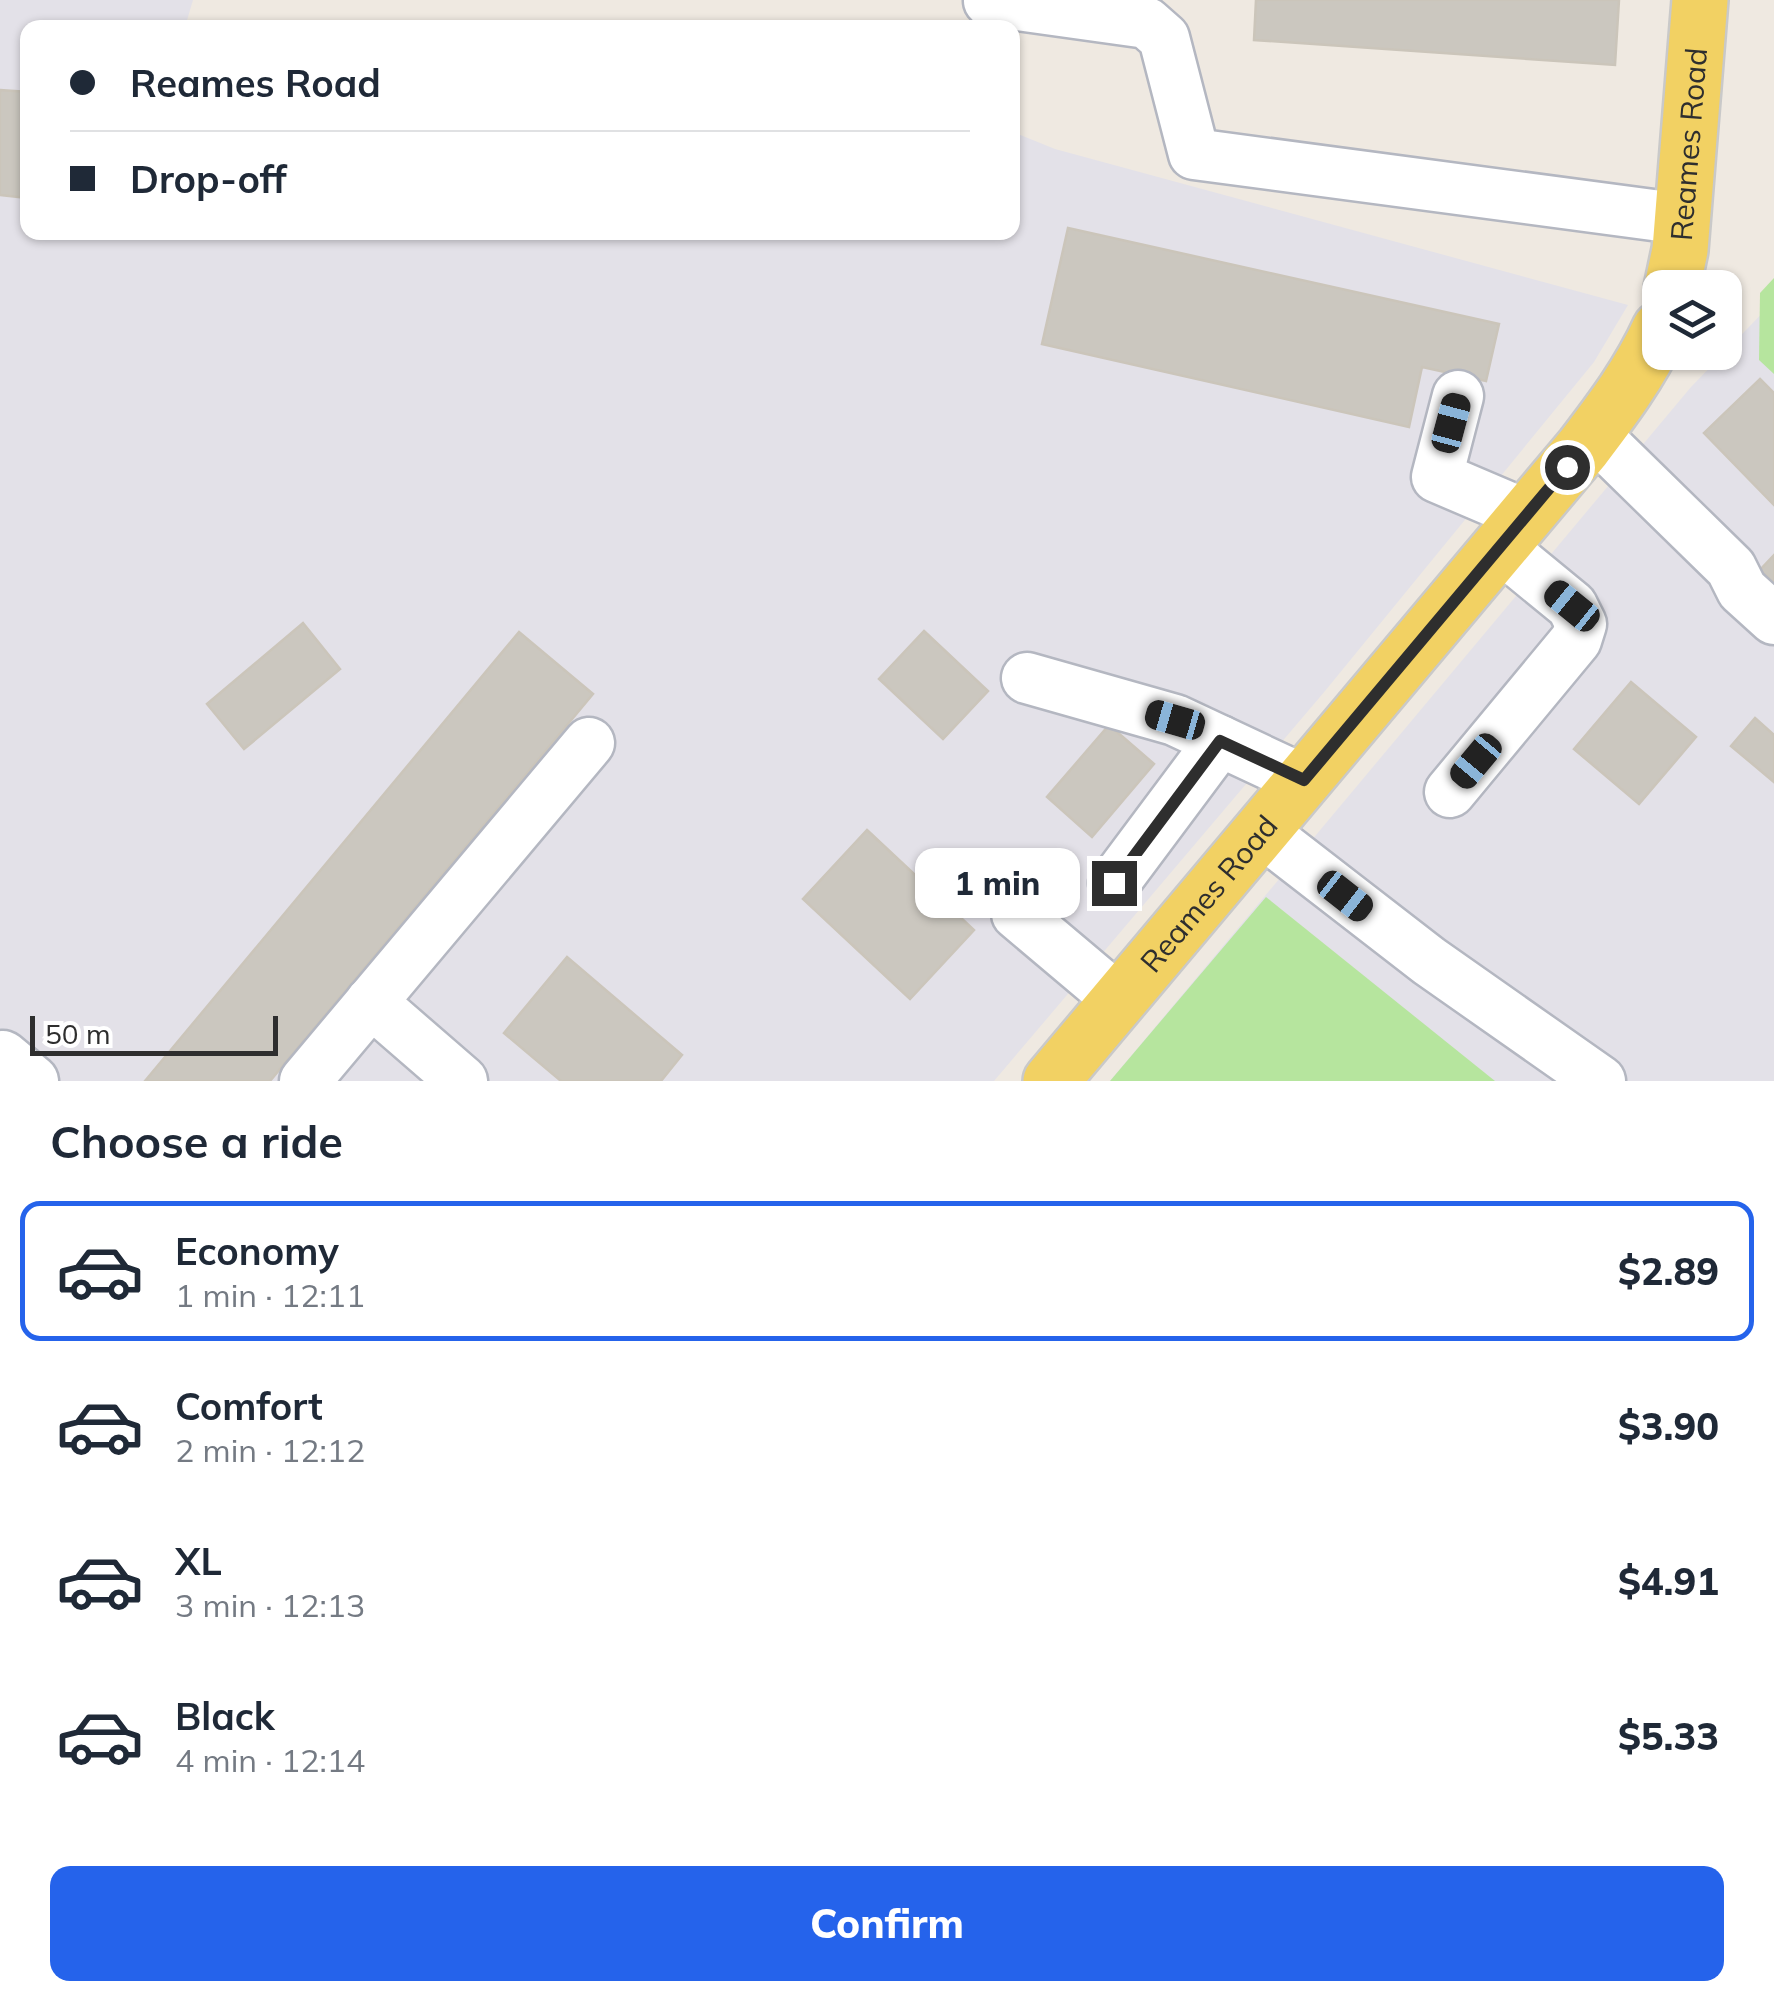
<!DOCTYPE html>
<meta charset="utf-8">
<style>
:root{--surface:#fff;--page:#f6f6f7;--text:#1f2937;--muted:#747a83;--line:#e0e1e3;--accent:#2563eb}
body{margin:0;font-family:Mulish,sans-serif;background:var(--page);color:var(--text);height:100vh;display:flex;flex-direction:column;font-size:38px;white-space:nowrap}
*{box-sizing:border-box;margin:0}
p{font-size:32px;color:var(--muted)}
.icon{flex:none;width:55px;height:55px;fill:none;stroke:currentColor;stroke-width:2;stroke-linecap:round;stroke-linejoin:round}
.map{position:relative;height:1081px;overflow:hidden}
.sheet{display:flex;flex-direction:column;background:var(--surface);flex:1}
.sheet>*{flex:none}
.guide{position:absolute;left:20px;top:20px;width:1000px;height:220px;border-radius:20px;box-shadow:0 2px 8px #0004;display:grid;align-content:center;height:220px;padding:0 50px;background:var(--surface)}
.fabs{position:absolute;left:1642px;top:270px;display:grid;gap:20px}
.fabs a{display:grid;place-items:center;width:100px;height:100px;border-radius:20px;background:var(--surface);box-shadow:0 2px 8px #0004;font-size:50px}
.scale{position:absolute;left:30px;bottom:25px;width:248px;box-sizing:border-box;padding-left:10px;border:5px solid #2e2e2e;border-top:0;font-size:28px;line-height:35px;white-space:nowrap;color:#2e2e2e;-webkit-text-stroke:8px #fff;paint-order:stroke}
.end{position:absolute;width:45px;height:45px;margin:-22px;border:12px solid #2e2e2e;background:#fff;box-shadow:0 0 0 5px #fff}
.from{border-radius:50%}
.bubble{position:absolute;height:70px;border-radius:20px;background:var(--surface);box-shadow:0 2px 8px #0004;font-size:32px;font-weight:800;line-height:70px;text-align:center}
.car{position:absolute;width:30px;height:60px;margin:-30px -15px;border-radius:12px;box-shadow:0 0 8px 2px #0007;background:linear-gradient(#222 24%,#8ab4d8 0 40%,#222 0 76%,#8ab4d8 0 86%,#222 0)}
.guide b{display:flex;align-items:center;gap:35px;height:95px;font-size:38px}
.guide b+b{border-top:2px solid var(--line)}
.guide i{width:25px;height:25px;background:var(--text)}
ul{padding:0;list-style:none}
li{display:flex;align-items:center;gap:30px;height:140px;margin:0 20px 15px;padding:0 30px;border:5px solid transparent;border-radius:20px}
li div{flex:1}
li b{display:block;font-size:38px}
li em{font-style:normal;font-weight:800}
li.selected{border-color:var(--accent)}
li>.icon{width:90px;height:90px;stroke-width:1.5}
h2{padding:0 50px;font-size:45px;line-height:120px}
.primary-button{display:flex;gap:20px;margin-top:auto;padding:20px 50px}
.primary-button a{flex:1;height:115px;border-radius:20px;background:var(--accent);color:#fff;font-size:40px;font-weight:800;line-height:115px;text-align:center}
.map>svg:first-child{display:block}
</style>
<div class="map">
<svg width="1774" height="1081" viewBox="0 0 1774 1081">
<rect width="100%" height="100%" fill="#efe9e1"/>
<g fill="#e3e1e8">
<polygon points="0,0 193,0 185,27 28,28 28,232 1012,232 1013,132 1055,149 1628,305 1594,362 1325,691 994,1081 0,1081"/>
<polygon points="1774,301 1774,1081 1110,1081 1691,387"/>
</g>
<g fill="#b6e59e">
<polygon points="1774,278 1774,374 1759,360 1760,293"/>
<polygon points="1266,897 1495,1081 1110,1081"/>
</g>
<g fill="#cbc7bf" stroke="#cbc5ba" stroke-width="2.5">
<polygon points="1256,0 1619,0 1615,65 1254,40"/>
<polygon points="0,90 28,92 28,198 0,195"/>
<polygon points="1068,228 1499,324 1486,381 1422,367 1409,427 1042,344"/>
<polygon points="1760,379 1774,393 1774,505 1704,433"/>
<polygon points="1774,555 1774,583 1760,570"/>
<polygon points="303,623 340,669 244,749 207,704"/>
<polygon points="924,631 988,691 943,739 879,679"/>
<polygon points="519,632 593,694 270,1081 145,1081"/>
<polygon points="1631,682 1696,737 1639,804 1574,749"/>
<polygon points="1755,718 1774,735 1774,782 1731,746"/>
<polygon points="1109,725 1154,764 1092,837 1047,797"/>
<polygon points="867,830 974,930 910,999 803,899"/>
<polygon points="567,957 682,1055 661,1081 561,1081 504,1033"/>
</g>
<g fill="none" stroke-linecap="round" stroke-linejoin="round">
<defs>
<g id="minor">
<polyline points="989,1 1147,23 1164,38 1194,154 1683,219"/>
<polyline points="1458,396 1437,477 1526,515"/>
<polyline points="1594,434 1731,568 1742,590 1774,619"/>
<polyline points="1027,678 1175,720 1303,780"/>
<polyline points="1450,792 1576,640 1581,624 1572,606 1500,547"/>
<polyline points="1261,831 1429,961 1600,1081"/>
<polyline points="1114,883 1220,741"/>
<polyline points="1017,914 1119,1000"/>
<polyline points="371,1002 462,1081"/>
<polyline points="3,1056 33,1081"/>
<polyline points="305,1081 589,743"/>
</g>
<g id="major">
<path id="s1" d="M 1672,288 L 1680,250 L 1700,0"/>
<path id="s2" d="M 1051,1081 L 1583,448 C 1612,410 1640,373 1660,329"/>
</g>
</defs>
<use href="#minor" stroke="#b4b7c1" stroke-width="55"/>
<use href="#major" stroke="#c9c9c9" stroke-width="60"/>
<use href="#minor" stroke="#fff" stroke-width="50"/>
<use href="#major" stroke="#f2d163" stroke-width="55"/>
</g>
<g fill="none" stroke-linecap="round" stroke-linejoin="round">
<polyline stroke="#2e2e2e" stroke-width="12" points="1114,883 1220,741 1304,780 1567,467"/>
</g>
<g text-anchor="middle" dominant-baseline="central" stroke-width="9" stroke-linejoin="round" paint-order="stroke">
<g font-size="30" fill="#2e2e2e" stroke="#fff">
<text stroke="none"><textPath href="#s1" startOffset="145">Reames Road</textPath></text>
<text stroke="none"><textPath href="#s2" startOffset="245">Reames Road</textPath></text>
</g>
</g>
</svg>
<div class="fabs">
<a><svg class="icon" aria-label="layers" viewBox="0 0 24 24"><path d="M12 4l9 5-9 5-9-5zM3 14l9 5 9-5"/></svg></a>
</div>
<div class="scale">50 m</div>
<i class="end from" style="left:1567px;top:467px"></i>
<i class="end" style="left:1114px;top:883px"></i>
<div class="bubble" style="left:915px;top:848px;width:165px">1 min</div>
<i class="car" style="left:1451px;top:423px;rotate:15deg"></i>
<i class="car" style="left:1572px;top:606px;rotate:309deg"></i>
<i class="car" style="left:1175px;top:720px;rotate:286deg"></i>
<i class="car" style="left:1476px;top:761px;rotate:220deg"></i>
<i class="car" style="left:1345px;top:896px;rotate:128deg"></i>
<div class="guide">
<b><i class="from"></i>Reames Road</b>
<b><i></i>Drop-off</b>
</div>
</div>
<section class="sheet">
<h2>Choose a ride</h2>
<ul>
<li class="selected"><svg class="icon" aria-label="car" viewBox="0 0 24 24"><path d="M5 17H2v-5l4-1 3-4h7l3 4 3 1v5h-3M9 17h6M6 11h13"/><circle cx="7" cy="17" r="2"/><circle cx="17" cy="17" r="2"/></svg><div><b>Economy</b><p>1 min · 12:11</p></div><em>$2.89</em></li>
<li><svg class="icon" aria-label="car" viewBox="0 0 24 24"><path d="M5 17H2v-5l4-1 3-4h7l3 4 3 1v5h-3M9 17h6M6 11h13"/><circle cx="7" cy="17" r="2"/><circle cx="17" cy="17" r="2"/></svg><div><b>Comfort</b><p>2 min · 12:12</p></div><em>$3.90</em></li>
<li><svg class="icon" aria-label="car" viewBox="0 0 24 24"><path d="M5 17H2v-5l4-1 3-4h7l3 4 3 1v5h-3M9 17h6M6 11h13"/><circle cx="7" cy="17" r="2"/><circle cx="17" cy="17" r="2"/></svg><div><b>XL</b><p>3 min · 12:13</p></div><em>$4.91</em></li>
<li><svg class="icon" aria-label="car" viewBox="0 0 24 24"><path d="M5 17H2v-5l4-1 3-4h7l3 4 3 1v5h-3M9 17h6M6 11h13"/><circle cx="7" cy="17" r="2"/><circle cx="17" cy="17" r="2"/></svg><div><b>Black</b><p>4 min · 12:14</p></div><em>$5.33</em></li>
</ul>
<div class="primary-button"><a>Confirm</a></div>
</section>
